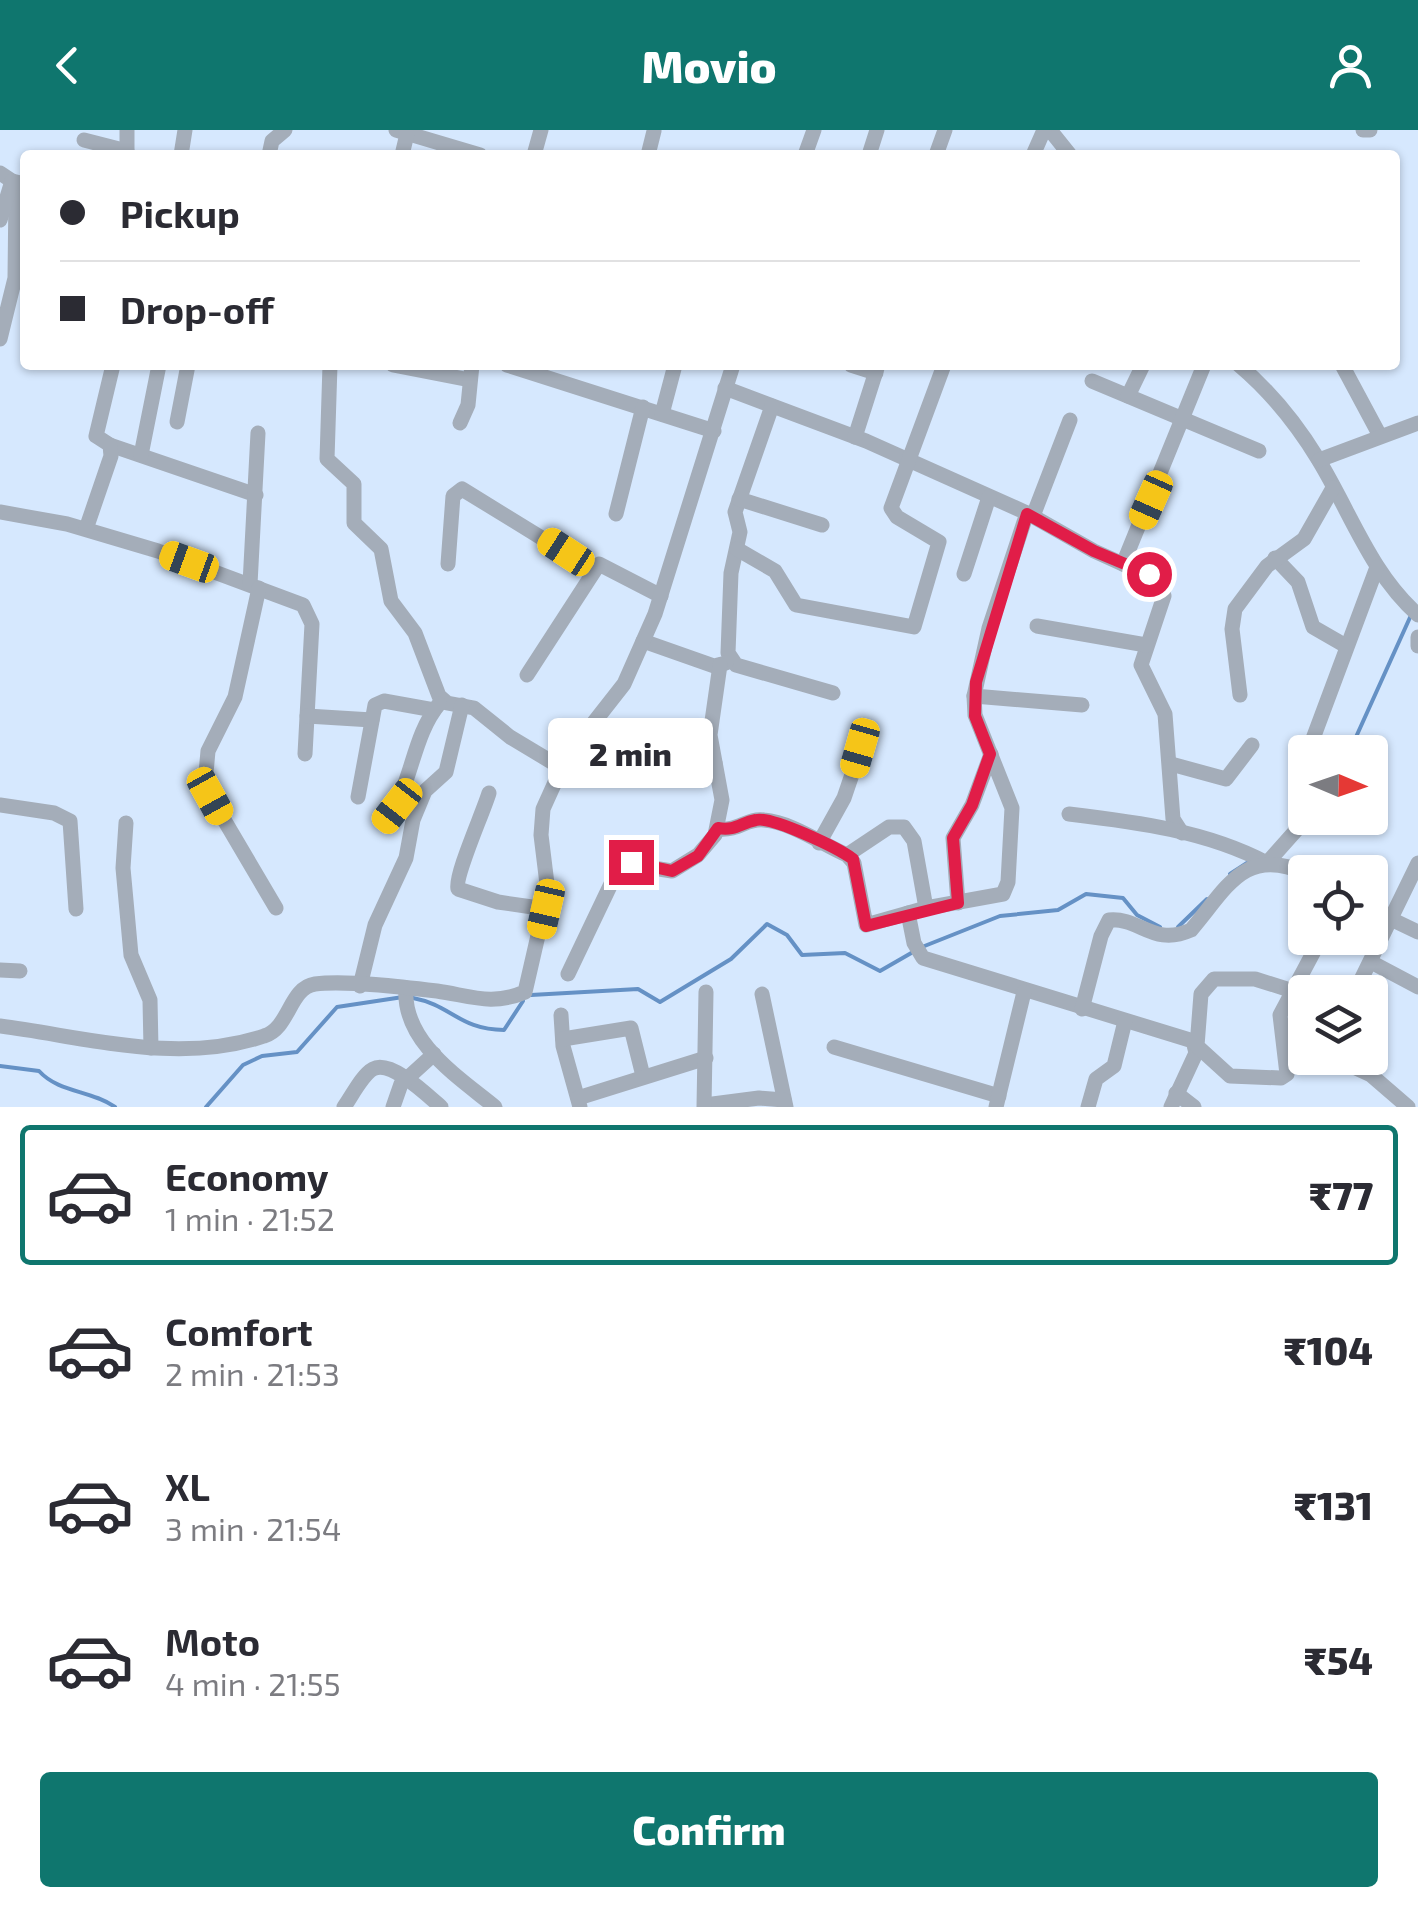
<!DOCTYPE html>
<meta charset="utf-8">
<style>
:root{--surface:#fff;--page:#f2f2f3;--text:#2b2b33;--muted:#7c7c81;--line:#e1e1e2;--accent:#0f766e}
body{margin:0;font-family:"Exo 2",sans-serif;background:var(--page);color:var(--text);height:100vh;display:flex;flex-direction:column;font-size:38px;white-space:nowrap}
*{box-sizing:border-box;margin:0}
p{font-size:32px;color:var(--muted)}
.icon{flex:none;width:55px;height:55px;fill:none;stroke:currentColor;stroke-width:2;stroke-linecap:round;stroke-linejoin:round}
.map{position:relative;height:977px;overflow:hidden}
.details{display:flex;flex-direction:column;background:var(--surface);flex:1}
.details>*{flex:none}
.banner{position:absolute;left:20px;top:20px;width:1380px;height:220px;border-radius:10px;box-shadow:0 2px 8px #0004;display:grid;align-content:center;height:220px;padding:0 40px;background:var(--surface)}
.needle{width:65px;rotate:92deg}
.controls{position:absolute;left:1288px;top:605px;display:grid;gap:20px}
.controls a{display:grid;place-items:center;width:100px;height:100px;border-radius:10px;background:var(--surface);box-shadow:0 2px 8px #0004;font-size:50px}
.end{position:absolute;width:45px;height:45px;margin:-22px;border:12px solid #e11d48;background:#fff;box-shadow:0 0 0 5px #fff}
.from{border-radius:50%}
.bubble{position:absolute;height:70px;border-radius:10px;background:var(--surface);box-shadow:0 2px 8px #0004;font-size:32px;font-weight:800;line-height:70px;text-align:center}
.car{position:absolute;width:30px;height:60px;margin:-30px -15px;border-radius:12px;box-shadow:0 0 8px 2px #0007;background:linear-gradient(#f5c518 24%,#345 0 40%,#f5c518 0 76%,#345 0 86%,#f5c518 0)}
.banner b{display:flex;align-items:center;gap:35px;height:95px;font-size:38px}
.banner b+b{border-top:2px solid var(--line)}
.banner i{width:25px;height:25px;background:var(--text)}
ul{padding:18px 0 0;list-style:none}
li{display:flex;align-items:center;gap:30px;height:140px;margin:0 20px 15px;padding:0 20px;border:5px solid transparent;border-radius:10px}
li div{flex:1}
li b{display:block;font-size:38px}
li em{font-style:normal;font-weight:800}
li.active{border-color:var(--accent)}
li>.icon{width:90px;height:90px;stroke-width:1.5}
.button{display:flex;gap:20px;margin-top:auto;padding:20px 40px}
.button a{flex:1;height:115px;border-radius:10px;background:var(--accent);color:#fff;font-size:40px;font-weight:800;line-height:115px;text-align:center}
header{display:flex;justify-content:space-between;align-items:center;height:130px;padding:0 40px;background:var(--accent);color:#fff;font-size:45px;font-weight:800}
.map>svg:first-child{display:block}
</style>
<header><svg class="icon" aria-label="back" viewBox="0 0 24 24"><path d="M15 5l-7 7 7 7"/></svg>Movio<svg class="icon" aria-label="person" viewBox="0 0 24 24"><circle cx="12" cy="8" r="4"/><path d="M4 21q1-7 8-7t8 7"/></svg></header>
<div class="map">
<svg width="1418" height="977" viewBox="0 0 1418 977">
<rect width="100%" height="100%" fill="#d6e8fe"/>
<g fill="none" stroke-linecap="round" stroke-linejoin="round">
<g stroke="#6591c5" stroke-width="4">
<polyline points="1355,622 1356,607 1412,483"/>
<polyline points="1308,698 1319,688"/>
<polyline points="1230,744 1247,733"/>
<polyline points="1178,797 1207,769"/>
<polyline points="922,817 1000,786 1058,780 1086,764 1123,768 1137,785 1160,797"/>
<polyline points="531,865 638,859 660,872 731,829 767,794 787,805 802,825 845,823 880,841 913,822"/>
<path d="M 413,868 C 451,875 460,900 504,900 L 523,871"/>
<path d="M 0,936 L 39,941 C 59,963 91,960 115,977"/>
<polyline points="206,977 243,935 262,926 297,922 337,877 403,867"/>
</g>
<g stroke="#a4adb9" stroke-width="15">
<polyline points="396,0 480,25"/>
<polyline points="1050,0 1070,25"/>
<polyline points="1363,0 1370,0"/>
<polyline points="84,10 127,21"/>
<polyline points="127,25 127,0"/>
<polyline points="181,25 185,0"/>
<polyline points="269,25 272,11 285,0"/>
<polyline points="402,25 407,4"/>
<polyline points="534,25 541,0"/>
<polyline points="648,25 654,1"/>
<polyline points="805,25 814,0"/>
<polyline points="869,25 877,0"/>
<polyline points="936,25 945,0"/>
<polyline points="1033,25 1044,0"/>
<polyline points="0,43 12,51 16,61 15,148 0,209"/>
<polyline points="0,90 12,51 25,54"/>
<polyline points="330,235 327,329 354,354 354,393 381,419 391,471 415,503 439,566 447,573 474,578 510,607 560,637"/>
<polyline points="393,235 470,250"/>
<polyline points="507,235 714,301"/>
<polyline points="851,235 876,243"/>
<path d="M 1239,235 C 1271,262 1296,293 1318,329 C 1351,383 1370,442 1418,485"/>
<polyline points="1342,235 1379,304"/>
<polyline points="1092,251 1259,321"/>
<polyline points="725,258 866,311 1027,383 1094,421 1158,450 1164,466 1141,535 1165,584 1173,689 1182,703"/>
<polyline points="1128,266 1143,235"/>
<polyline points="772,276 735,382 740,402 731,443 728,523 736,535 833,563"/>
<polyline points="662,284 675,235"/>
<polyline points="177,292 188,235"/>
<polyline points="460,293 468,275 472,235"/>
<polyline points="855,307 878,235"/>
<polyline points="110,315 256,365"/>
<polyline points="141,325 159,235"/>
<polyline points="1319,330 1418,293"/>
<polyline points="739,369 822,395"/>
<polyline points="0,382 67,394 158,421 303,475 312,494 305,624"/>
<polyline points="616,384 643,277"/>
<polyline points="1033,386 1070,290"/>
<polyline points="86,399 111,326 110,315 96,306 113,235"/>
<polyline points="737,419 775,441 796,475 914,497 939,412 897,387 891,378 944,235"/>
<polyline points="1275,428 1298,452 1313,497 1346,516"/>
<polyline points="448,434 453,366 462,359 592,439"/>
<polyline points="1123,434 1204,235"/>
<polyline points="964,444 989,367"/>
<polyline points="250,454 258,303"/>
<polyline points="259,458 235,567 208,621 206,643 210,666 276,778"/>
<polyline points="1037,496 1146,515"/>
<polyline points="1418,507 1418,516"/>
<polyline points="643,511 714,536 726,533"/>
<polyline points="527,545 599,434 661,466"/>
<polyline points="1240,565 1232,499 1235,479 1267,436 1304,409 1333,358"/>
<polyline points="974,566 1082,575"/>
<polyline points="307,586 372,590"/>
<polyline points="588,596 715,633"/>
<polyline points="1308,622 1377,437"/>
<polyline points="1171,634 1226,649 1252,615"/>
<path d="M 489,663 C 483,683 454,747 458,759 L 498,772 L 546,779"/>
<polyline points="358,667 375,575 384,571 434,580"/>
<polyline points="0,675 54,683 70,691 76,779"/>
<path d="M 1069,684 C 1136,692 1207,701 1267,733 L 1307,688"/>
<path d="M 385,692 C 413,656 411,608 439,574"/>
<polyline points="126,693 123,738 131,825 150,870 151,918"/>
<path d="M 718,699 C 740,701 746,688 764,690 C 791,692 822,714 847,725 L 854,733 L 866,795 L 926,778 L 1003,764 L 1008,752 L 1012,678 L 975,585 L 974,566 L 989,498 L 1027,383"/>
<polyline points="819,713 844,668 861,618"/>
<polyline points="847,725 889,697 904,697 914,711 926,778"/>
<polyline points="958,773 953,708 972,675 991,624"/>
<polyline points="1370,779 1418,802"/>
<polyline points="908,783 914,813 923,828 1193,911 1196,923 1171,977"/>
<polyline points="1371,832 1418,857"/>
<polyline points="0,840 20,841"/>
<polyline points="568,844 621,733 672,741 698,725 715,705 722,670 710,605 720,535"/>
<polyline points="360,856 375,795 406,728 413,690 425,661 446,642 462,575"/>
<path d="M 406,858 C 402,911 457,946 495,977"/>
<polyline points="1293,861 1255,849 1214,849 1201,864 1197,916 1230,946 1281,948 1287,944 1280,885 1321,808"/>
<polyline points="1355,862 1418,733"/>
<polyline points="762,864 786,977"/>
<path d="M 1082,879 L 1101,806 L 1109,790 C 1140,787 1153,817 1191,800 C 1227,758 1244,716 1305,743"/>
<polyline points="561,885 563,916 580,977"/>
<path d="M 0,896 C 86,907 178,935 264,906 C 290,898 289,858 315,854 C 346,850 404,857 437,861 C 471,866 492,876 525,862 L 548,762 L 541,705 L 543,679 L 566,628 L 624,554 L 655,484 L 733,235"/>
<polyline points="563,909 631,898 643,946"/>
<polyline points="834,917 999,966"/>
<polyline points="1334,928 1371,945 1408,977"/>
<polyline points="1176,963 1194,977"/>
<polyline points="578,968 706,928"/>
<polyline points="705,975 759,968 784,970"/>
<path d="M 344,977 C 352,966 362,945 373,939 C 391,929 428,966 441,977"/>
<polyline points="393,977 401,954 434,924"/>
<polyline points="704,977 706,862"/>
<polyline points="996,977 1024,862"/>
<polyline points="1088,977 1096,949 1114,936 1125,891"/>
</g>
</g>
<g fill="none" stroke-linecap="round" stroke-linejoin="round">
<path stroke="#e11d48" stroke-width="12" d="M 631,732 L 672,741 L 698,726 L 718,698 C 736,701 740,693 756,690 C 772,686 838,718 853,729 L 866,796 L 958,773 L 953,708 L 972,675 L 990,624 L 975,586 L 976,552 L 1027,384 L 1094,421 L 1149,444"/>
</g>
</svg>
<div class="controls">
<a><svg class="needle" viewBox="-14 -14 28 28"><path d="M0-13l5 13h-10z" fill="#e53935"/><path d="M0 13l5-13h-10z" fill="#7c7c81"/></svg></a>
<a><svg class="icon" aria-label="locate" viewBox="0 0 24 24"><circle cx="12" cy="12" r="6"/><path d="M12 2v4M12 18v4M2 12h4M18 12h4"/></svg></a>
<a><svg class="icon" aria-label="layers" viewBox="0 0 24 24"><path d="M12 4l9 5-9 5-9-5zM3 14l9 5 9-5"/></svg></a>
</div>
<i class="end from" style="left:1149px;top:444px"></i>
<i class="end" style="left:631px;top:732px"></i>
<div class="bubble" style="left:548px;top:588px;width:165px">2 min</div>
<i class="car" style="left:1151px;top:370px;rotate:204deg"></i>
<i class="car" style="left:566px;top:422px;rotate:303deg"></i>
<i class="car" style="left:189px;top:432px;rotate:290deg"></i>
<i class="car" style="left:860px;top:618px;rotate:196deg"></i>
<i class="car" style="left:210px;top:666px;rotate:151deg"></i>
<i class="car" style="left:397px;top:676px;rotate:218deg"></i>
<i class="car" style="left:546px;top:779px;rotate:193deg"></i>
<div class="banner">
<b><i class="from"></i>Pickup</b>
<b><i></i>Drop-off</b>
</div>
</div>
<section class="details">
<ul>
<li class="active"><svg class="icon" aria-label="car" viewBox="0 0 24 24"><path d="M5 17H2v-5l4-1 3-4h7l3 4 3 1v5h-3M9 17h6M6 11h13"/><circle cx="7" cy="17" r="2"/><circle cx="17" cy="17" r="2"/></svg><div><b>Economy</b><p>1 min · 21:52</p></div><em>₹77</em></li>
<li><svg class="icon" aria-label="car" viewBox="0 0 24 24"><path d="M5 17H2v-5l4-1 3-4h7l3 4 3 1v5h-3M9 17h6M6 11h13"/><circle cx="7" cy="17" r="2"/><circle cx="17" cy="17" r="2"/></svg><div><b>Comfort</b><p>2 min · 21:53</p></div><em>₹104</em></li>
<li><svg class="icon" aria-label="car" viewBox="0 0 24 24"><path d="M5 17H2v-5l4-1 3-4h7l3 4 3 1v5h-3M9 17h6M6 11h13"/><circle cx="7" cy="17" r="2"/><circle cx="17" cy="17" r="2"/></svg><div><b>XL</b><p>3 min · 21:54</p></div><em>₹131</em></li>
<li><svg class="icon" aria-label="car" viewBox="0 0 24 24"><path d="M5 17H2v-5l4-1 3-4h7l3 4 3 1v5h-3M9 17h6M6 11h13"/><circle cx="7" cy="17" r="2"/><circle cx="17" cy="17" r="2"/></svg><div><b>Moto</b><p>4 min · 21:55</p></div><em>₹54</em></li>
</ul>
<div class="button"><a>Confirm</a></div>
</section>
